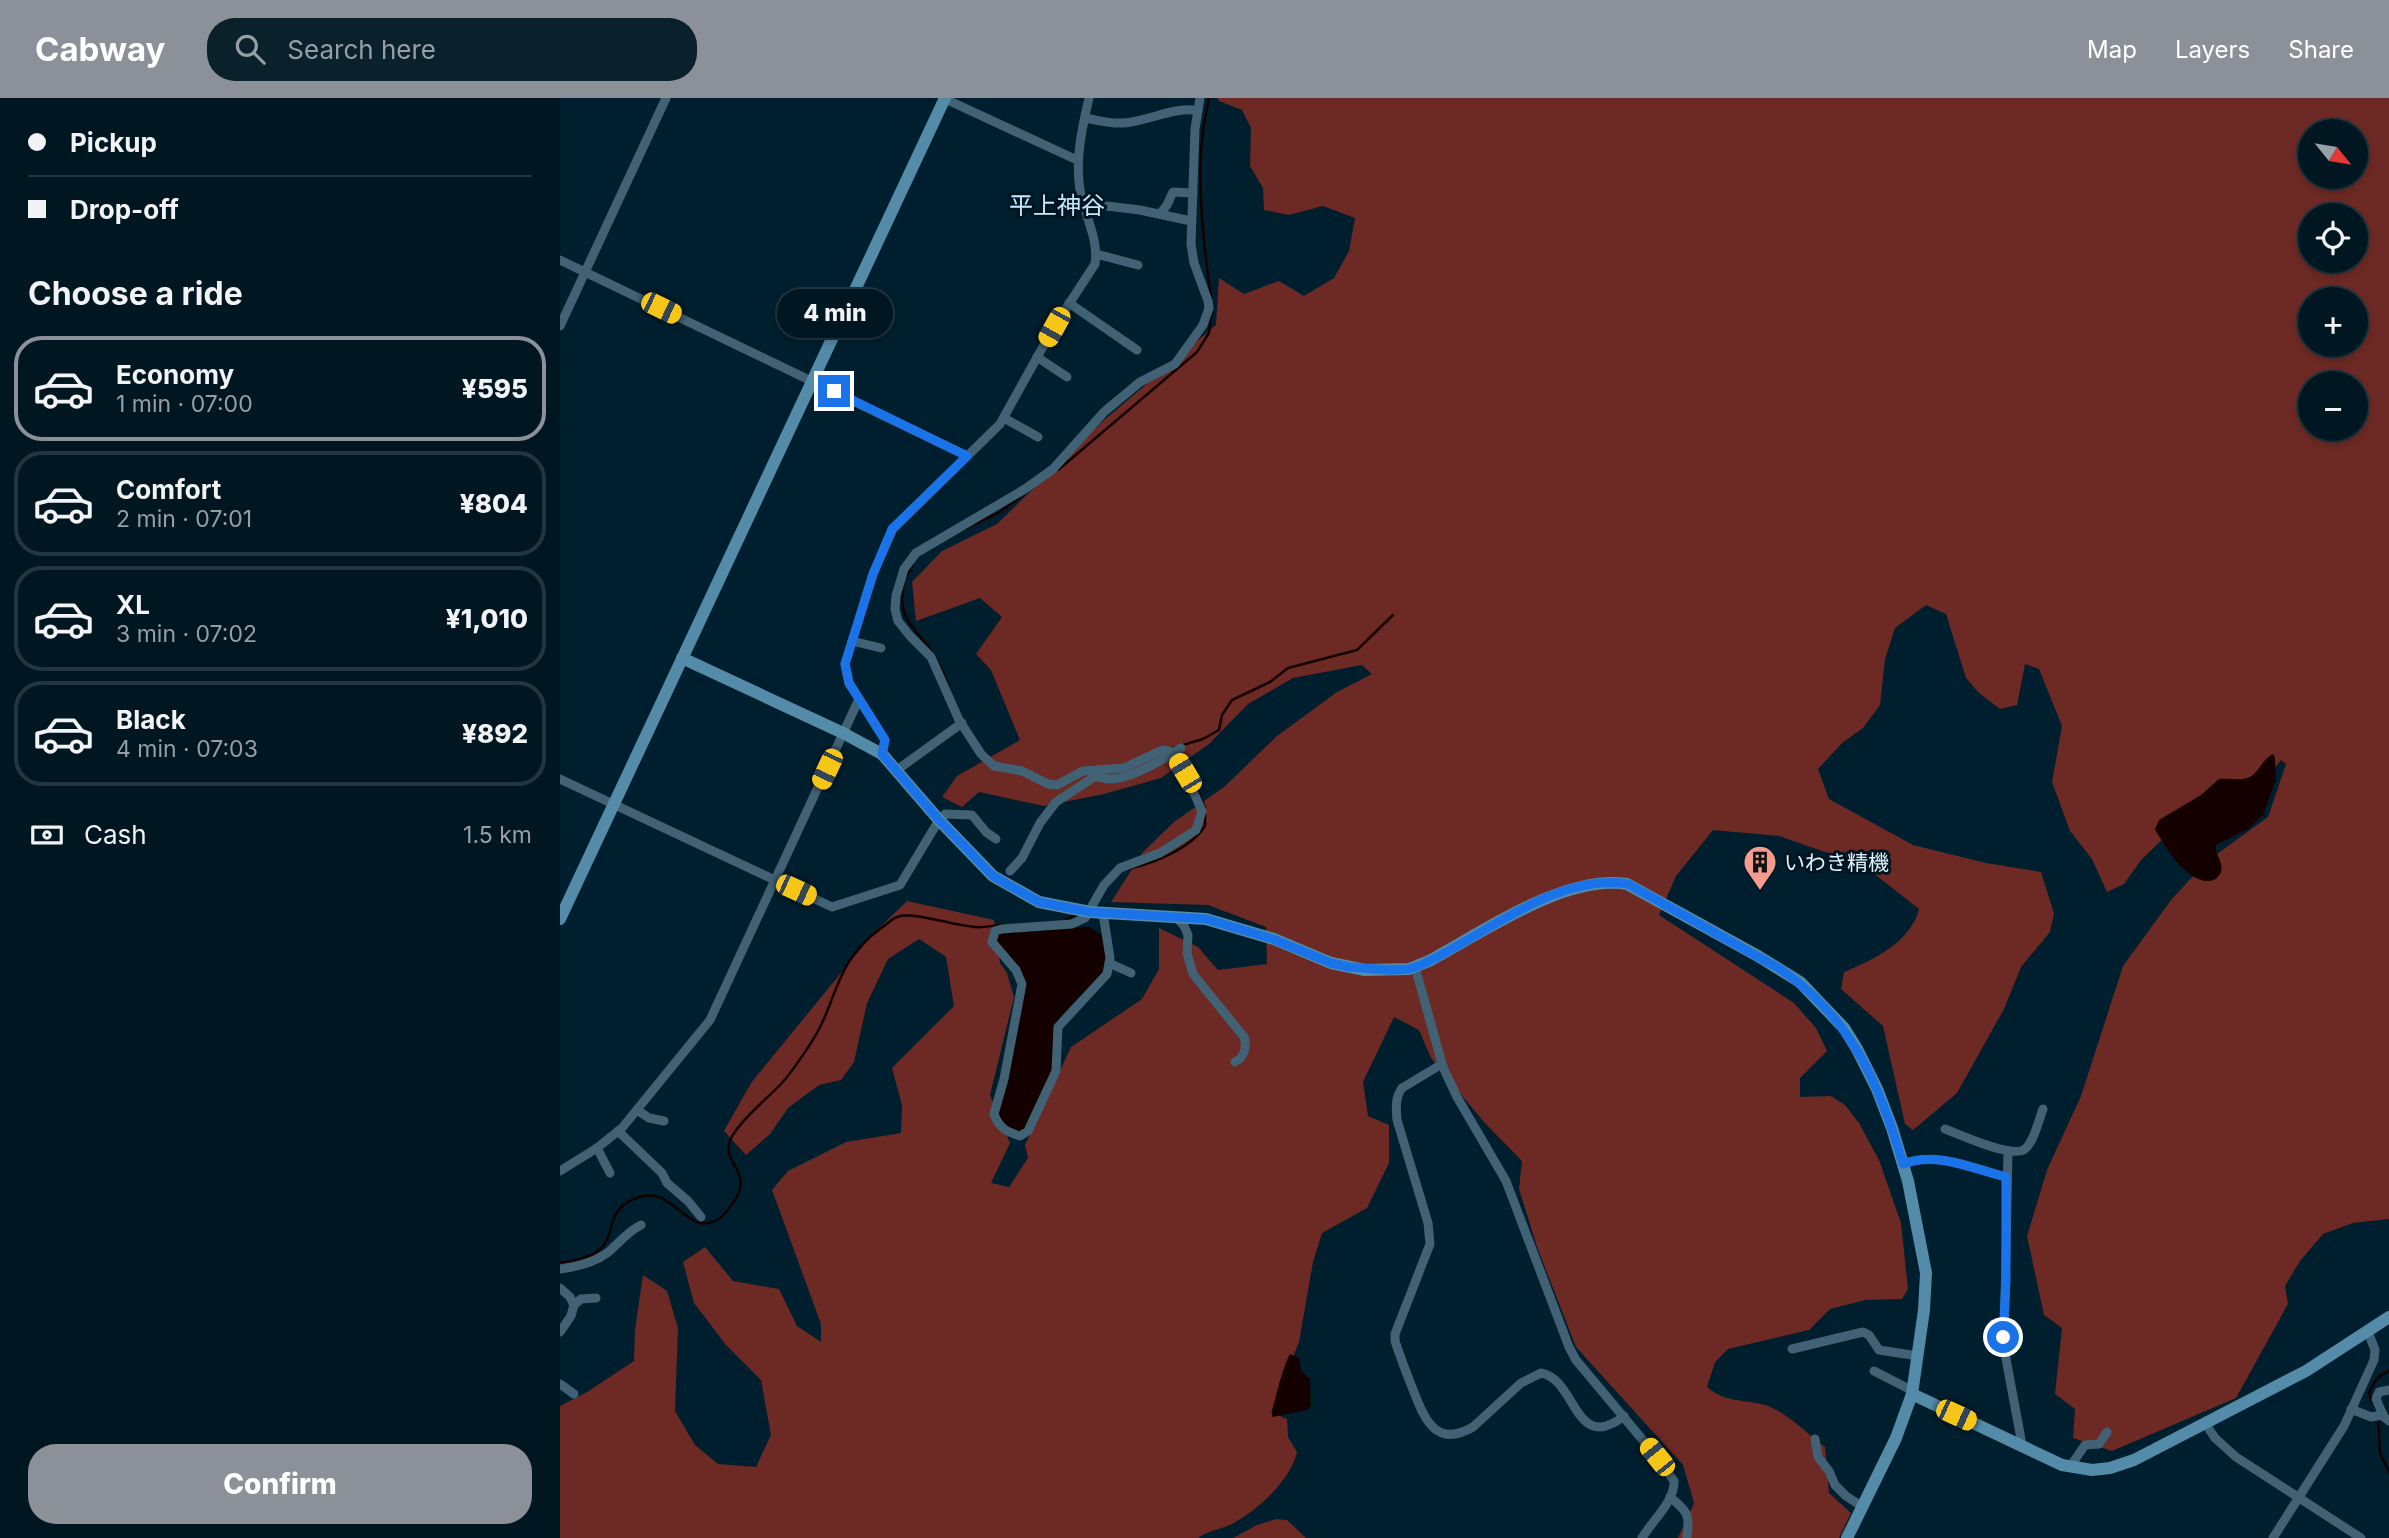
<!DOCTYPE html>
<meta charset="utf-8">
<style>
:root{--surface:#001722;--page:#0a202a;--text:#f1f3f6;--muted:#959fa5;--line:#223640;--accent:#8c9099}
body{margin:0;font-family:Inter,"Noto Sans JP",sans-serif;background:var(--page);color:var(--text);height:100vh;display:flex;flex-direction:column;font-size:26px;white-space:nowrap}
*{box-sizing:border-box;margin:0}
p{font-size:23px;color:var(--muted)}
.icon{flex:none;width:38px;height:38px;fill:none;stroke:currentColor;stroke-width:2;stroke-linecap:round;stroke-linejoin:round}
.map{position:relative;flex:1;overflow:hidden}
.details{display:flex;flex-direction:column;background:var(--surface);width:560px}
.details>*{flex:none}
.hud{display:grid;align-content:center;height:154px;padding:0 28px;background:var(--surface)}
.needle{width:46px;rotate:120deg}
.tools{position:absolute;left:1738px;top:21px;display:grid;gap:14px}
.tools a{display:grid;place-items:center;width:70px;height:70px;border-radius:50%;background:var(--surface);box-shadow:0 4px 10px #0003,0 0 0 2px var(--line);font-size:35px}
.end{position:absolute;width:32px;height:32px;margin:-16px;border:9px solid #1a73e8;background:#fff;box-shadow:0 0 0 4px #fff}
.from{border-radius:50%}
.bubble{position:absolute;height:49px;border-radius:24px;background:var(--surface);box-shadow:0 4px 10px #0003,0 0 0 2px var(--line);font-size:23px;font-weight:800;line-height:49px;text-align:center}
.car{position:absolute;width:21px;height:42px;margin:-21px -10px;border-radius:9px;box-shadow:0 0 5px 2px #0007;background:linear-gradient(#f5c518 24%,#345 0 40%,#f5c518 0 76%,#345 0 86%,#f5c518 0)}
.hud b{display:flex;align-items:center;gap:24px;height:66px;font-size:26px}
.hud b+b{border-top:2px solid var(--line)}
.hud i{width:18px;height:18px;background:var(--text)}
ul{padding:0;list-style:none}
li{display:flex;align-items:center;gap:21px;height:105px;margin:0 14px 10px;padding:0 14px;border:4px solid var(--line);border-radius:28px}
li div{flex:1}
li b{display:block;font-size:26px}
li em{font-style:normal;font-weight:800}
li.selected{border-color:var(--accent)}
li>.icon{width:63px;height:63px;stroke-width:1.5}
h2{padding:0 28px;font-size:32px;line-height:84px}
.pay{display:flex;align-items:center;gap:18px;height:77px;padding:0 28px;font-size:26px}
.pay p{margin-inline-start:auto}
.primary-button{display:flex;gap:14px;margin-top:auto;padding:14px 28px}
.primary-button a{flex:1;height:80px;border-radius:28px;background:var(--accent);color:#fff;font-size:28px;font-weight:800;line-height:80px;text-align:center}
header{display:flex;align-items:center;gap:42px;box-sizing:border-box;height:98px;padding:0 35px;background:var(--accent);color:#fff}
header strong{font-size:33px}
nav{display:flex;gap:38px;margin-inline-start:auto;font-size:24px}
.search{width:490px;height:63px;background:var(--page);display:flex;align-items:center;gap:18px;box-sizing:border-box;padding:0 24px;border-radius:28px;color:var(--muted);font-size:26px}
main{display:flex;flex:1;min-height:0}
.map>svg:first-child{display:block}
</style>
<header>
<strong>Cabway</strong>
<div class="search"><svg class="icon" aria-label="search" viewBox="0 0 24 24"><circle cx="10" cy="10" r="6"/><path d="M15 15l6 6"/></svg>Search here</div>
<nav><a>Map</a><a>Layers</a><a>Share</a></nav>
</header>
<main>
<section class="details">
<div class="hud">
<b><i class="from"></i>Pickup</b>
<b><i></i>Drop-off</b>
</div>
<h2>Choose a ride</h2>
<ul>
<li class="selected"><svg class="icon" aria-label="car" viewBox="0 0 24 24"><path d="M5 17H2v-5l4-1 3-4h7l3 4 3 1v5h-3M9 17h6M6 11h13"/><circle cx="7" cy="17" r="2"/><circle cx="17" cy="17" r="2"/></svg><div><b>Economy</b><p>1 min · 07:00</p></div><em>¥595</em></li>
<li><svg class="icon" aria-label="car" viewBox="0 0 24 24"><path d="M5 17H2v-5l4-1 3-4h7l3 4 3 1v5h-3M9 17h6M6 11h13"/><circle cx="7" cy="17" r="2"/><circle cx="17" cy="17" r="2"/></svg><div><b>Comfort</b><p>2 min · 07:01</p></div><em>¥804</em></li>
<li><svg class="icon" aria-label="car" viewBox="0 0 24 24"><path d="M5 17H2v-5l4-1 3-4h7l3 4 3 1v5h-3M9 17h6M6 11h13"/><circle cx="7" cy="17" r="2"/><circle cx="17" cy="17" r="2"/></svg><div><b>XL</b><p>3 min · 07:02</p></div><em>¥1,010</em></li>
<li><svg class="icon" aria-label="car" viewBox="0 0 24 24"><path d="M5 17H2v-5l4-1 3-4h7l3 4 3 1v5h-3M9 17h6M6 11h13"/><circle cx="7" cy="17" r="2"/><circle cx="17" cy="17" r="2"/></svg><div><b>Black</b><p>4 min · 07:03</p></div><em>¥892</em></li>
</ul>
<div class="pay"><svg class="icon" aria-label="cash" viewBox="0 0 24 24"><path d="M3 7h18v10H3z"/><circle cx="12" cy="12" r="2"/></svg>Cash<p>1.5 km</p></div>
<div class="primary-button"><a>Confirm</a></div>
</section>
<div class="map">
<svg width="1829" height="1440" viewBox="0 0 1829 1440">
<rect width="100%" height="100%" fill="#001f2e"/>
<g fill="#6d2923" fill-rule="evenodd">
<path d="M 657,0 L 1829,0 L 1829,1121 L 1793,1125 L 1763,1136 L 1740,1163 L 1725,1188 L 1728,1206 L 1676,1300 L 1552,1353 L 1513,1340 L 1515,1311 L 1495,1296 L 1502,1230 L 1484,1217 L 1467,1138 L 1487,1072 L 1521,998 L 1563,868 L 1611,802 L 1646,764 L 1708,719 L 1726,666 L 1721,662 L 1709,677 L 1613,731 L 1581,762 L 1564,786 L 1547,794 L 1532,761 L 1510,733 L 1492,684 L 1502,628 L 1479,571 L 1465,566 L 1457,607 L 1440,611 L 1419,595 L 1406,580 L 1386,516 L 1366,507 L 1335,530 L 1325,561 L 1320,607 L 1303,630 L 1282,645 L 1258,671 L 1269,701 L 1353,747 L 1426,765 L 1481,774 L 1494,815 L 1490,834 L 1461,869 L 1444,911 L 1397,995 L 1353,1032 L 1345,1026 L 1323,928 L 1281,891 L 1284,874 C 1313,862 1351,844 1359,811 L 1317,778 L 1288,762 L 1219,738 L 1153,732 L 1116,778 L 1099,817 L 1234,905 L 1256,930 L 1267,953 L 1240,980 L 1240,999 L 1271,998 L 1285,1007 L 1299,1025 L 1319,1062 L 1341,1125 L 1348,1191 L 1342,1201 L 1305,1202 L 1270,1211 L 1249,1232 L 1168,1251 L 1155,1264 L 1147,1289 C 1165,1305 1184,1301 1205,1307 C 1227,1314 1247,1336 1265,1349 L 1269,1395 L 1291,1415 L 1279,1440 L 1118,1440 L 1134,1405 L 1123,1367 L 1016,1249 L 977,1149 L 959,1091 L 962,1063 L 923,1023 L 871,960 L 859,932 L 834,919 L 803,984 L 808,1018 L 829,1027 L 829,1065 L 807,1110 L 762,1135 L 753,1164 L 739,1244 L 711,1314 L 727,1321 L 728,1339 L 737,1354 C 731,1381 701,1409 677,1423 C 665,1431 648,1432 638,1440 L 0,1440 L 0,1308 L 27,1294 L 74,1263 L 75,1232 L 83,1177 L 107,1193 L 118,1230 L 115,1313 L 135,1347 L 158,1366 L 196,1369 L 211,1337 L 201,1282 L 166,1247 L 134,1205 L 123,1164 L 145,1149 L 173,1183 L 219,1191 L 237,1228 L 261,1244 L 261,1226 L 212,1092 L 228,1073 L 286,1044 L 341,1035 L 342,1007 L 332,970 L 394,908 L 386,859 L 359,841 L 328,861 L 307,905 L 294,964 L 281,982 L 259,987 L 228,1010 L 210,1036 L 186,1057 L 164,1033 L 191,985 L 312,837 L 347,803 L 434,822 L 440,865 L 447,875 L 454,899 L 430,997 L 450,1045 L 431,1085 L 449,1089 L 468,1060 L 465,1047 L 511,949 L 582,901 L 599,871 L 599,830 L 638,849 L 658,872 L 707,866 L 706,829 L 648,807 L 551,804 L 583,754 L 614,724 L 664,689 L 717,638 L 777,594 L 812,576 L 802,567 L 733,580 L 688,606 L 649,646 L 601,680 L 544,696 L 484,708 L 419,694 L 402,709 L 382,699 L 397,678 L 460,642 L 431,572 L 416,556 L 442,519 L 420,500 L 356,523 L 352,484 L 382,453 L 437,426 L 543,323 L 656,227 L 659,180 L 684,196 L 719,183 L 744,198 L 774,180 L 789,153 L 795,120 L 763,108 L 729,117 L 704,112 L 703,90 L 690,68 L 691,30 L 682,12 L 659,3 ZM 1750,33 L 1796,33 L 1796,79 L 1750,79 ZM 1750,117 L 1796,117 L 1796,163 L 1750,163 ZM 1750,201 L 1796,201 L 1796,247 L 1750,247 ZM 1750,285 L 1796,285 L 1796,331 L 1750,331 Z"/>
<polygon points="716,1421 727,1422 746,1440 673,1440 697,1427"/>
</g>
<g fill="#150000">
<path d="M 1713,656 L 1715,660 L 1716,682 L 1703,717 L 1688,731 L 1656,747 C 1654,757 1664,763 1661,773 C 1660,779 1654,783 1649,783 C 1625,783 1608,752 1597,735 L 1595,731 L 1599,722 L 1641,697 L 1659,681 C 1669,680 1684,684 1693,677 C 1701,670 1703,661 1713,656 Z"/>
<polygon points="529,829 544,838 547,860 544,874 502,917 495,928 493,972 466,1031 460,1035 445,1028 438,1016 464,894 436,843 437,836 443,834"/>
<path d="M 730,1256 L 739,1260 L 741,1273 L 750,1281 L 751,1308 L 748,1312 L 712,1319 C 711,1311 725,1263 730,1256 Z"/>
</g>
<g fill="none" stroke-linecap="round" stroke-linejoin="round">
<g stroke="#150000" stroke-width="2.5">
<path d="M 649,0 C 646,14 643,28 642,43 C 637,90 644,151 651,199"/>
<polyline points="498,372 637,254 649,235 652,212"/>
<polyline points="407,430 440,414 467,394"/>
<polyline points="346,479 353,466"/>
<path d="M 344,485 C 337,517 350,526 368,548 C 377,560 383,573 388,587"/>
<polyline points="623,647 643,641 659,632 662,617 672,602 710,584 728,570 797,552 833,517"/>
<polyline points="600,649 616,650 622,656 629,675"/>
<polyline points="638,693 645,710"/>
<path d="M 568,771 C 594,765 630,751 645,728 L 645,716"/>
<polyline points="505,822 517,816"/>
<path d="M 0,1164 C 8,1165 18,1162 26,1159 C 60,1148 42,1119 68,1104 C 114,1077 123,1143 159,1121 C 164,1118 169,1110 173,1105 C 194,1075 165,1068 169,1046 C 172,1029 208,1000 221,986 C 232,974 240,961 249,948 C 279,904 272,866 320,831 C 326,827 330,822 337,819 C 354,813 395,828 416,829 C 424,830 433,827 442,827"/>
<path d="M 1813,1305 L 1809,1296 C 1812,1286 1819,1277 1829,1273"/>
<polyline points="1818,1321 1820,1355 1829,1374"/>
</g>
<g stroke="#416274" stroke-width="9">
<polyline points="383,0 517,62"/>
<path d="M 525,20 C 537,22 551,26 563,25 C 586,24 618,7 638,13"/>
<polyline points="522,105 580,112 631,123"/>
<polyline points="600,116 607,107 613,94 633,95"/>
<polyline points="536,156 578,167"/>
<polyline points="0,162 407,358"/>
<polyline points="509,205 577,252"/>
<polyline points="0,228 106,0"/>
<polyline points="477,259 507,279"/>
<polyline points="444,320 478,339"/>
<polyline points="292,543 321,550"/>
<path d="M 322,656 L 325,642 L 289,585 L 285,566 L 313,476 L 333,431 L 440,326 L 494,229 L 535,166 C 539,140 524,117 520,92 C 515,61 522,30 529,0"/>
<polyline points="337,672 402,625"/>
<polyline points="0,681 272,809 340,787 379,722 385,716 412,717 426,734 436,741"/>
<path d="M 450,773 L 462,760 L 480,725 L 496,704 L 534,679 C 540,679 545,681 550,681 C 571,681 604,661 621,650"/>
<path d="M 543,815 L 550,860 L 547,876 L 498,929 L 496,973 L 468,1033 L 460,1038 C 447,1034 439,1030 434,1016 L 444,981 L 462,886 L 456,872 L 432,844 L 435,833 L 442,831 L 512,826 L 525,820 L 544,787 L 560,770 L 600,755 L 636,732 L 642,713 L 625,675 L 610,653 L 602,652 L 564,670 L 523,673 L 497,687 L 488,686 L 462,673 L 434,668 L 421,656 L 399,622 L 371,559 L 350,538 L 338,523 L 335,511 L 336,498 L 344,471 L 356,455 L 465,391 L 493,371 L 544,314 L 580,284 L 615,266 L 643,227 L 649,210 L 648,203 L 634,165 L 631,146 L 635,31 L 640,0"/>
<path d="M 617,820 L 624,828 L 628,837 L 627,855 L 633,876 L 684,939 C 687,948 685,959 675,964"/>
<polyline points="549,865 571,875"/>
<path d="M 855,869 L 883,969 L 897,999 L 946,1083 L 1009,1249 L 1016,1262 L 1097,1359 L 1114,1383 C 1115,1403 1092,1423 1082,1440"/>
<path d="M 882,966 L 842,990 C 835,1000 836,1010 837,1022 L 868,1125 L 870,1146 L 835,1236 L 835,1243 C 840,1258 846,1274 852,1289 C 864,1320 875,1351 913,1329 L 961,1285 L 981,1275 C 1017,1281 1014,1357 1064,1318"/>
<polyline points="77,1012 89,1020 104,1023"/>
<path d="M 1385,1031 C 1401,1037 1452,1061 1465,1051 C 1474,1044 1479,1021 1483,1011"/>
<polyline points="58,1033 102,1075 107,1085 128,1103 141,1119"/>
<polyline points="37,1050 50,1075"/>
<polyline points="1448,1053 1444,1250 1461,1341 1461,1348"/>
<path d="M 1343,1066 C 1376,1053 1413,1070 1446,1079"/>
<polyline points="0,1073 37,1050 62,1030 150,922 299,601"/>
<path d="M 0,1171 C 16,1169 33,1165 47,1155 C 59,1145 67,1134 81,1127"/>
<polyline points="0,1190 10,1199 14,1207 11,1218 0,1234"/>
<polyline points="14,1207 21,1201 36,1200"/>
<polyline points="1232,1251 1303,1234 1309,1237 1319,1252 1358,1258"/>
<polyline points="1314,1273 1353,1293"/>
<polyline points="0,1286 14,1296"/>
<polyline points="1829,1292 1819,1294 1816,1301 1824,1319 1829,1323"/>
<polyline points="1791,1311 1811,1319 1823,1317"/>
<polyline points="1645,1325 1655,1340 1676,1359 1801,1440"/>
<polyline points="1255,1341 1258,1359 1269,1373 1275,1387 1286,1398 1303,1409"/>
<polyline points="1510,1369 1525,1347 1539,1346 1547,1334"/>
<path d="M 1110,1399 C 1128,1414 1130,1416 1127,1440"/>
<polyline points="1713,1440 1784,1328 1814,1262 1815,1252 1808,1234"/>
</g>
<g stroke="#538ba8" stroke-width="12">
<path d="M 122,560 L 283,635 L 322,656 L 379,722 L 433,778 L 479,804 L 530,814 L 646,821 L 714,841 L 771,865 L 805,872 L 849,871 L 869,863 C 923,834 1005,776 1067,786 L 1198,858 L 1240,884 L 1284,930 L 1297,951 L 1317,991 L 1332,1030 L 1348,1083 L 1366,1175 L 1364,1212 L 1352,1296 L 1336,1340 L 1287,1440"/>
<polyline points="0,821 385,0"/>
<polyline points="1352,1296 1502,1367 1532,1372 1550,1370 1574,1362 1746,1273 1829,1219"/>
</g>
</g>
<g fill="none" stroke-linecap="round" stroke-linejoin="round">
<path stroke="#1a73e8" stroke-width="9" d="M 274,293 L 407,358 L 332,431 L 313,476 L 285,566 L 289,585 L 325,642 L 322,656 L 379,722 L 433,778 L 479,804 L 530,814 L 646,821 L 713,841 L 771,865 L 789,869 L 831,872 L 849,871 L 861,867 C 923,839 996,774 1068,786 L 1220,871 C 1291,919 1320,987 1343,1066 C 1377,1053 1413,1071 1446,1079 L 1446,1182 L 1443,1239"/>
</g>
<defs>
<symbol id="building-pin" viewBox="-11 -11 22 30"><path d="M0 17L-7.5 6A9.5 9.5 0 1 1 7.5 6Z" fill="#f59c90" stroke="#001521"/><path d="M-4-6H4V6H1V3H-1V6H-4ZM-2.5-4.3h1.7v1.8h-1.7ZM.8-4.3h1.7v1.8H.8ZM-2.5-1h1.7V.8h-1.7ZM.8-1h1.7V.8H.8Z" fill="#111"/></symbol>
</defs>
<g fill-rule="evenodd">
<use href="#building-pin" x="1181" y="745" width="38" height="52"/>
</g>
<g text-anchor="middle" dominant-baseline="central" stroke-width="6" stroke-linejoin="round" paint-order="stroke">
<g font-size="21" fill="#e1f4fe" stroke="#001521" text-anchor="start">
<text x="1224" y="764">いわき精機</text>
</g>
<g font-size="24" fill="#c4e9fe" stroke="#001521">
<text x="497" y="107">平上神谷</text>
</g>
</g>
</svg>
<div class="tools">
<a><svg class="needle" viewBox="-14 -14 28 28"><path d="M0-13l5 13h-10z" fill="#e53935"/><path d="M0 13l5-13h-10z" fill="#959fa5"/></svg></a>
<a><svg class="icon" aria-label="locate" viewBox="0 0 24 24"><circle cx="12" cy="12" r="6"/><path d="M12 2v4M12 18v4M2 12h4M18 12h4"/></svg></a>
<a>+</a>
<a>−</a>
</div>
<i class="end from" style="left:1443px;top:1239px"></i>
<i class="end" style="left:274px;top:293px"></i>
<div class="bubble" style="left:217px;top:191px;width:116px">4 min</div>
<i class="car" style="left:101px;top:210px;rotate:116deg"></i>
<i class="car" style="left:494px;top:229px;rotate:209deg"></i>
<i class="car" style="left:267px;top:671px;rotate:205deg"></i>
<i class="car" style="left:625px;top:675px;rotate:329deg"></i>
<i class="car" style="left:236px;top:792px;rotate:115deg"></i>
<i class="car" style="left:1396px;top:1317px;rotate:115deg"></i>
<i class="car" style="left:1097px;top:1359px;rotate:321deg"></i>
</div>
</main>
